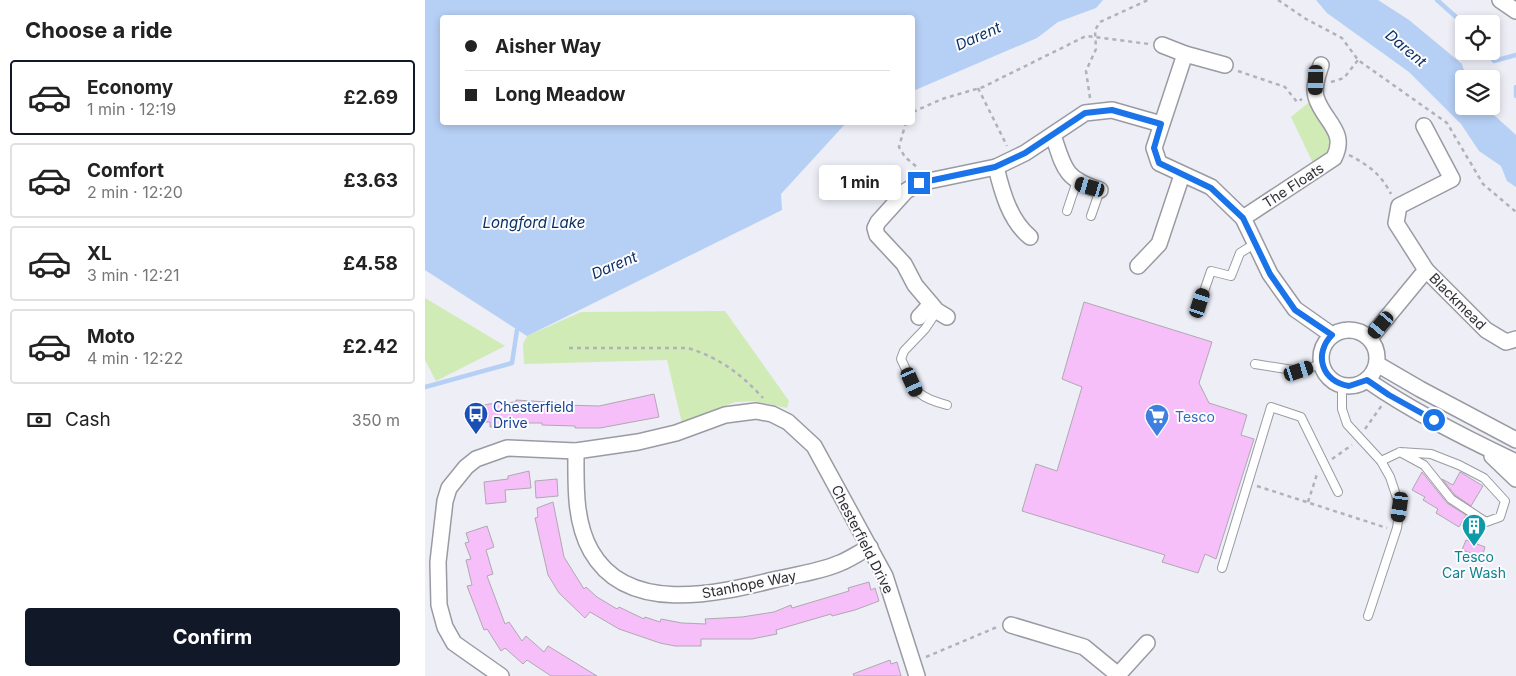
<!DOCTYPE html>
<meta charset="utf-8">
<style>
:root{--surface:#fff;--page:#f6f6f6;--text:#222;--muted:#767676;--line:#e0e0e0;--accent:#111827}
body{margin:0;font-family:Inter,sans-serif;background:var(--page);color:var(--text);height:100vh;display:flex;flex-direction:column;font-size:19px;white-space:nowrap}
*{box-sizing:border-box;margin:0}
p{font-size:16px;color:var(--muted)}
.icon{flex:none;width:28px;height:28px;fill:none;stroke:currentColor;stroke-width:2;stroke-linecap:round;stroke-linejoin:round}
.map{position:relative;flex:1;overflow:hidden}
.sheet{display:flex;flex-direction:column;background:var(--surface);width:425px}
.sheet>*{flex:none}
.banner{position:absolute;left:15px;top:15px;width:475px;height:110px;border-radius:5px;box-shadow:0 2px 8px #0003;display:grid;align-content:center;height:110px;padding:0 25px;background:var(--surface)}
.tools{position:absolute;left:1030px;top:15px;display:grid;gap:10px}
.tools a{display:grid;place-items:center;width:45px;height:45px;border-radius:5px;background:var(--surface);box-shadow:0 2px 8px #0003;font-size:25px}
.end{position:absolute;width:22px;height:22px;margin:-11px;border:6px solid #1a73e8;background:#fff;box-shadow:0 0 0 2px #fff}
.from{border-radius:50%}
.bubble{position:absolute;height:35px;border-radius:5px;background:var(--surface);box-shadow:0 2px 8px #0003;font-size:16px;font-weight:700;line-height:35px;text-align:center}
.car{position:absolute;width:15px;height:30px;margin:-15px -8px;border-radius:6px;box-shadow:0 0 4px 1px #0007;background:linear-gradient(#222 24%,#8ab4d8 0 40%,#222 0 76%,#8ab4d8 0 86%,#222 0)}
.banner b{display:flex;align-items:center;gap:18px;height:48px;font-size:19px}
.banner b+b{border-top:1px solid var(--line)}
.banner i{width:12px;height:12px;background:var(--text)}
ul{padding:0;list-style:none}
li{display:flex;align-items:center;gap:15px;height:75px;margin:0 10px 8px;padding:0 15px;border:2px solid var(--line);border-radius:5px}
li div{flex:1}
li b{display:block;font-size:19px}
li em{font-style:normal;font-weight:700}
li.on{border-color:var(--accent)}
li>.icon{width:45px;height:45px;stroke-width:1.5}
h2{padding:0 25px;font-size:22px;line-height:60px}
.pay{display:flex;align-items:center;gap:12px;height:55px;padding:0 25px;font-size:19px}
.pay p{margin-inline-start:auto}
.cta{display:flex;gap:10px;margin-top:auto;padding:10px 25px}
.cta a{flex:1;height:58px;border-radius:5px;background:var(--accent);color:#fff;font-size:20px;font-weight:700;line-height:58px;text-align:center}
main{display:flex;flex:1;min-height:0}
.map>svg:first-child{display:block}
</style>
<main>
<section class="sheet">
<h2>Choose a ride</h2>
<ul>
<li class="on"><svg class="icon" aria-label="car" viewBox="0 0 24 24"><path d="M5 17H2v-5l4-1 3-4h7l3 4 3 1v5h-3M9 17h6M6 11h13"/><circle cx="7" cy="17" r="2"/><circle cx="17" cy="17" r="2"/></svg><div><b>Economy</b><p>1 min · 12:19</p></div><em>£2.69</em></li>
<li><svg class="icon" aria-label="car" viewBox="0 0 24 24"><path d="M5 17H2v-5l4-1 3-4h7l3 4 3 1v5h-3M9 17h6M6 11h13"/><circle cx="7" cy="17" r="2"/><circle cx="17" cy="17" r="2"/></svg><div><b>Comfort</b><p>2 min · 12:20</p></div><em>£3.63</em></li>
<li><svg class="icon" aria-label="car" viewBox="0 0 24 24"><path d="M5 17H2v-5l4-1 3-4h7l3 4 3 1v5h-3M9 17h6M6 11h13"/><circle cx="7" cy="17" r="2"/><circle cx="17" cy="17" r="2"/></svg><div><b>XL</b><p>3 min · 12:21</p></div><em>£4.58</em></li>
<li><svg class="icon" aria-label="car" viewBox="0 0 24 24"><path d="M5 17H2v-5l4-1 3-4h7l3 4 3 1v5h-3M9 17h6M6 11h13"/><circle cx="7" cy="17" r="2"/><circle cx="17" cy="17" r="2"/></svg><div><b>Moto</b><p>4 min · 12:22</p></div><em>£2.42</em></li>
</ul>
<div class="pay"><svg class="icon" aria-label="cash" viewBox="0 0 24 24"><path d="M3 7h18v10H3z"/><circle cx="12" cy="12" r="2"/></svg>Cash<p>350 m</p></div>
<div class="cta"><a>Confirm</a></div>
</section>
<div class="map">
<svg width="1091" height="676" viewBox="0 0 1091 676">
<rect width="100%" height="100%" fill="#edeef6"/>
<g fill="#d0ebb5">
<polygon points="888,99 914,145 888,163 866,117"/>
<polygon points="0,298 80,346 11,381 0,360"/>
<polygon points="300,311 364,401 362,408 328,401 310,402 257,423 242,360 99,364 98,344 102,336 156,312"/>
</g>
<g fill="#b6cff4">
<polygon points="0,0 678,0 671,8 633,22 612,38 488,91 488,18 18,18 18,122 421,123 356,194 357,210 102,336 0,270"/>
<polygon points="891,0 953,0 984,20 1037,64 1042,79 1039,79 1039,106 1059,106 1091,135 1091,187 1082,181 1076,166 1054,151 1036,124 984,72 902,13"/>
</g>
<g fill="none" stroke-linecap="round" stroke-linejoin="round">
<g stroke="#b6cff4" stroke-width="4.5">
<polyline points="1012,0 1039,24"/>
<polyline points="1062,51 1069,61 1091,55"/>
<polyline points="1091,87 1091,96"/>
<polyline points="0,387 87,363 92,330"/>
</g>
</g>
<g fill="#f6bffa" stroke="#afa9af">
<polygon points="659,302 787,342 774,383 784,403 822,415 816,435 829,439 791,559 780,554 773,573 737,562 740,555 597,511 611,464 632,471 657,387 637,379"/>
<polygon points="229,394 234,417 175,428 150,428 150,426 117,425 117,423 84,423 82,426 65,427 65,422 57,422 56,406 64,404 91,402 91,400 138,403 138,405 174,406"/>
<polygon points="104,471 106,488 80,490 81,502 61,504 59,482 83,479 83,476"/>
<polygon points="997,472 1022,503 1041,515 1034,527 1011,513 1013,509 998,500 1000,497 987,490"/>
<polygon points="1035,472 1058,486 1046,506 1030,495 1017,479 1028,485"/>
<polygon points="132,479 133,496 111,498 110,481"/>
<polygon points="128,502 139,557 159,589 161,587 172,597 192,609 194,607 219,619 220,617 235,622 236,619 257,623 281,624 280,619 317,617 349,612 366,605 367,608 424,591 423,588 444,582 446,590 450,588 454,601 430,610 407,616 406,614 351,630 352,634 327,639 276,639 276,646 250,646 235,643 194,629 165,612 160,618 134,593 123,575 110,518 113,517 112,508"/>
<polygon points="62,526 69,547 61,550 68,574 62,576 80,624 84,622 97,641 101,636 119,652 123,646 172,676 126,676 102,660 98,664 80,648 76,651 62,629 59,630 42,586 47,585 41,560 46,559 40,543 44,542 41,533"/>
<polygon points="1041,540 1060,547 1057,557 1037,550"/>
<polygon points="465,660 466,664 472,662 476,676 429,676 428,674"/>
</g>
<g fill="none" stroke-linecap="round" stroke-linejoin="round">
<defs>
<g id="service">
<polyline points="642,211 652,181"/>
<polyline points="666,216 675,190"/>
<polyline points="775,303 786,271 806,276 815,253 831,243"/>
<path d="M 512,311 L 500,329 L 479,351 L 476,359 C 491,389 487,396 522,405"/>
<polyline points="830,364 874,371 897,364"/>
<polyline points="917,385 917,409 922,424 956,461 965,477 975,507 972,528 943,616"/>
<polyline points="956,461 975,452 1006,454 1034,465 1059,478 1080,501 1075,517 1061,522 1026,499 999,465 975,452"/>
<polyline points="797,568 846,407 876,417 913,492"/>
</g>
<g id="minor">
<polyline points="1075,0 1091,11"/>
<polyline points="737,45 760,54 800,65"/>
<polyline points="760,54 729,148 734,163 786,187 818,218 845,274 870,309 907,335"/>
<path d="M 628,135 C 639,168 639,179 675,190"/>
<path d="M 571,167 C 577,192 585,221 605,237"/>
<path d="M 818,218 L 909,158 C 923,131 898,121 891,97 C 888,87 893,75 896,65"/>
<polyline points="713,266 734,244 757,175"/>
<polyline points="1001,270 1061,330 1081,342 1091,339"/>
<polyline points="494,317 506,304"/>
<polyline points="522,317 512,311 490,285 479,264 452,235 450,228 453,222 481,191 494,183 571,167 600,153 660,113 687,110 736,124"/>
<circle cx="924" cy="358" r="28"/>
<polyline points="945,338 1001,270 971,223 974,206 1027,179 999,126"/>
<polyline points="952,364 995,389 1091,440"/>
<path d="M 942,380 C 988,412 1040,438 1091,462"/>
<path d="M 151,451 C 151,484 149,521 166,551 C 202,615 291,594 348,580 C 370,575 394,572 415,563 C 425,559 435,552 445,547"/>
<polyline points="1067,456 1091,479"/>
<polyline points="586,625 659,647 692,674"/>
<polyline points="76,676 29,643 20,627 14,605 13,562 20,501 24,488 41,467 51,459 82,448 151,451 213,442 251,433 300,415 331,411 347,414 363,422 389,446 460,576 492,676"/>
<polyline points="692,676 722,643"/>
</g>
</defs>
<use href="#service" stroke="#9a9ba2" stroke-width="10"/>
<use href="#minor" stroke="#9a9ba2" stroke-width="18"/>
<g stroke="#b1b2b9" stroke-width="2.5" stroke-dasharray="4 4" stroke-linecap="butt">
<polyline points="853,0 881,19 917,38 933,60 1022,123 1058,184 1091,212"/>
<polyline points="813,71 860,87 872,102 877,99"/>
<polyline points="906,82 919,78 933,60"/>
<polyline points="553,88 582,146"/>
<polyline points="665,98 661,71 671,49 670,30 675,22 723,0"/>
<polyline points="488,112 517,99 558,87 661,36 724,44"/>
<polyline points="481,122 474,147 480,157 493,168"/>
<path d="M 924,155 C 943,165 956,174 966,194"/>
<path d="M 144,348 L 263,348 C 295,358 316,374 338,398"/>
<polyline points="940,429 957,405"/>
<polyline points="907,459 927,445"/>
<polyline points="832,486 962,528"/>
<polyline points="883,502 892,474"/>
<polyline points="501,657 572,627"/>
</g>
<use href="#service" stroke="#fff" stroke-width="8"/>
<use href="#minor" stroke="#fff" stroke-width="15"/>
</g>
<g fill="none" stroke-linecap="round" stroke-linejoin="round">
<path stroke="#1a73e8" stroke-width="6" d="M 494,183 L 570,167 L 600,153 L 660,113 L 687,110 L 736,124 L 729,148 L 734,163 L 786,188 L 818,218 L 845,274 L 870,310 L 907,335 C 888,354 897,382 924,386 L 942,380 L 964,395 L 1009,420"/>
</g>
<defs>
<symbol id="bus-pin" viewBox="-11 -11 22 30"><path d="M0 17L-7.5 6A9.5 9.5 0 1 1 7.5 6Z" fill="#1a4fb4" stroke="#fcfcff"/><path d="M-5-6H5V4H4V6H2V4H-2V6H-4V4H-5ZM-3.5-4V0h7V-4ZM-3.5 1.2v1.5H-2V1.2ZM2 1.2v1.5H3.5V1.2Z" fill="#fff"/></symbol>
<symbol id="supermarket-pin" viewBox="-11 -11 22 30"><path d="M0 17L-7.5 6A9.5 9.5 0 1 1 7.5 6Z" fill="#3f7fe0" stroke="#fcfcff"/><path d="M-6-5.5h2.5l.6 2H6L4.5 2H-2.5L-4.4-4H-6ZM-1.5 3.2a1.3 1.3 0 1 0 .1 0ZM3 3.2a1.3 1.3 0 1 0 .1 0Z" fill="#fff"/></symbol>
<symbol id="building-pin" viewBox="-11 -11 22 30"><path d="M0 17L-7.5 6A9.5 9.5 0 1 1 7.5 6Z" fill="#0f9aa8" stroke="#fcfcff"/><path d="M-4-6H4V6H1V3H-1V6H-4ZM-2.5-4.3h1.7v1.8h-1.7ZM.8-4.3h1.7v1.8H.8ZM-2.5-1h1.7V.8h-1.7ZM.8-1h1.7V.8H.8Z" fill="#fff"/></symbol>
</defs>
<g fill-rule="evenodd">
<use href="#bus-pin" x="37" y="400" width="28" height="38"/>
<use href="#supermarket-pin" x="718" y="402" width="28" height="38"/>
<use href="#building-pin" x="1035" y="512" width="28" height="38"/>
</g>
<g text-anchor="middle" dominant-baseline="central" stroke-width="4" stroke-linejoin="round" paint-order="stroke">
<g font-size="14" fill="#303033" stroke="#fcfcff">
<text transform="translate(868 185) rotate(-33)">The Floats</text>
<text transform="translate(1033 301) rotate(45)">Blackmead</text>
<text transform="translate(438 539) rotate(63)">Chesterfield Drive</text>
<text transform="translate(324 584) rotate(-11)">Stanhope Way</text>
</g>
<g font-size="14" fill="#164399" stroke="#fcfcff" text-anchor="start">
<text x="68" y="406">Chesterfield<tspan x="68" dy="16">Drive</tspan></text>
</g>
<g font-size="14" fill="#366cbe" stroke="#fcfcff" text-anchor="start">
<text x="750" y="416">Tesco</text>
</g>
<g font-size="14" fill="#0d838f" stroke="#fcfcff">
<text x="1049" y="556">Tesco<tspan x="1049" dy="16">Car Wash</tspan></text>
</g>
<g font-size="15" font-style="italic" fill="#0b3065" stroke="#fcfcff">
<text transform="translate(553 36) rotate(-24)">Darent</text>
<text transform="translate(981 48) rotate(40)">Darent</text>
<text x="109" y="222">Longford Lake</text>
<text transform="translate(189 265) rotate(-23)">Darent</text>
</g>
</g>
</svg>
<div class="tools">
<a><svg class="icon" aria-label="locate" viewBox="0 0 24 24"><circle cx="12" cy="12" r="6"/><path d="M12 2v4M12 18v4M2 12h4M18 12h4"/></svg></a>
<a><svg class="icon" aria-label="layers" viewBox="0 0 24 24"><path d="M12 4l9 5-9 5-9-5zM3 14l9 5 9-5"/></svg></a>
</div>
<i class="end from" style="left:1009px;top:420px"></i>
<i class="end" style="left:494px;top:183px"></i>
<div class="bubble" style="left:394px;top:165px;width:82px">1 min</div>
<i class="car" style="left:891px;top:80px;rotate:181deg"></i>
<i class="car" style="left:665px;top:187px;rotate:286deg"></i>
<i class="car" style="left:775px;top:303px;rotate:18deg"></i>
<i class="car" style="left:956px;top:325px;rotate:220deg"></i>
<i class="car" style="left:874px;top:371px;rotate:72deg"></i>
<i class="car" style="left:487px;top:382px;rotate:156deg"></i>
<i class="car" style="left:975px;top:507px;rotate:188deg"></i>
<div class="banner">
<b><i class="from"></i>Aisher Way</b>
<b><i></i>Long Meadow</b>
</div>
</div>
</main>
